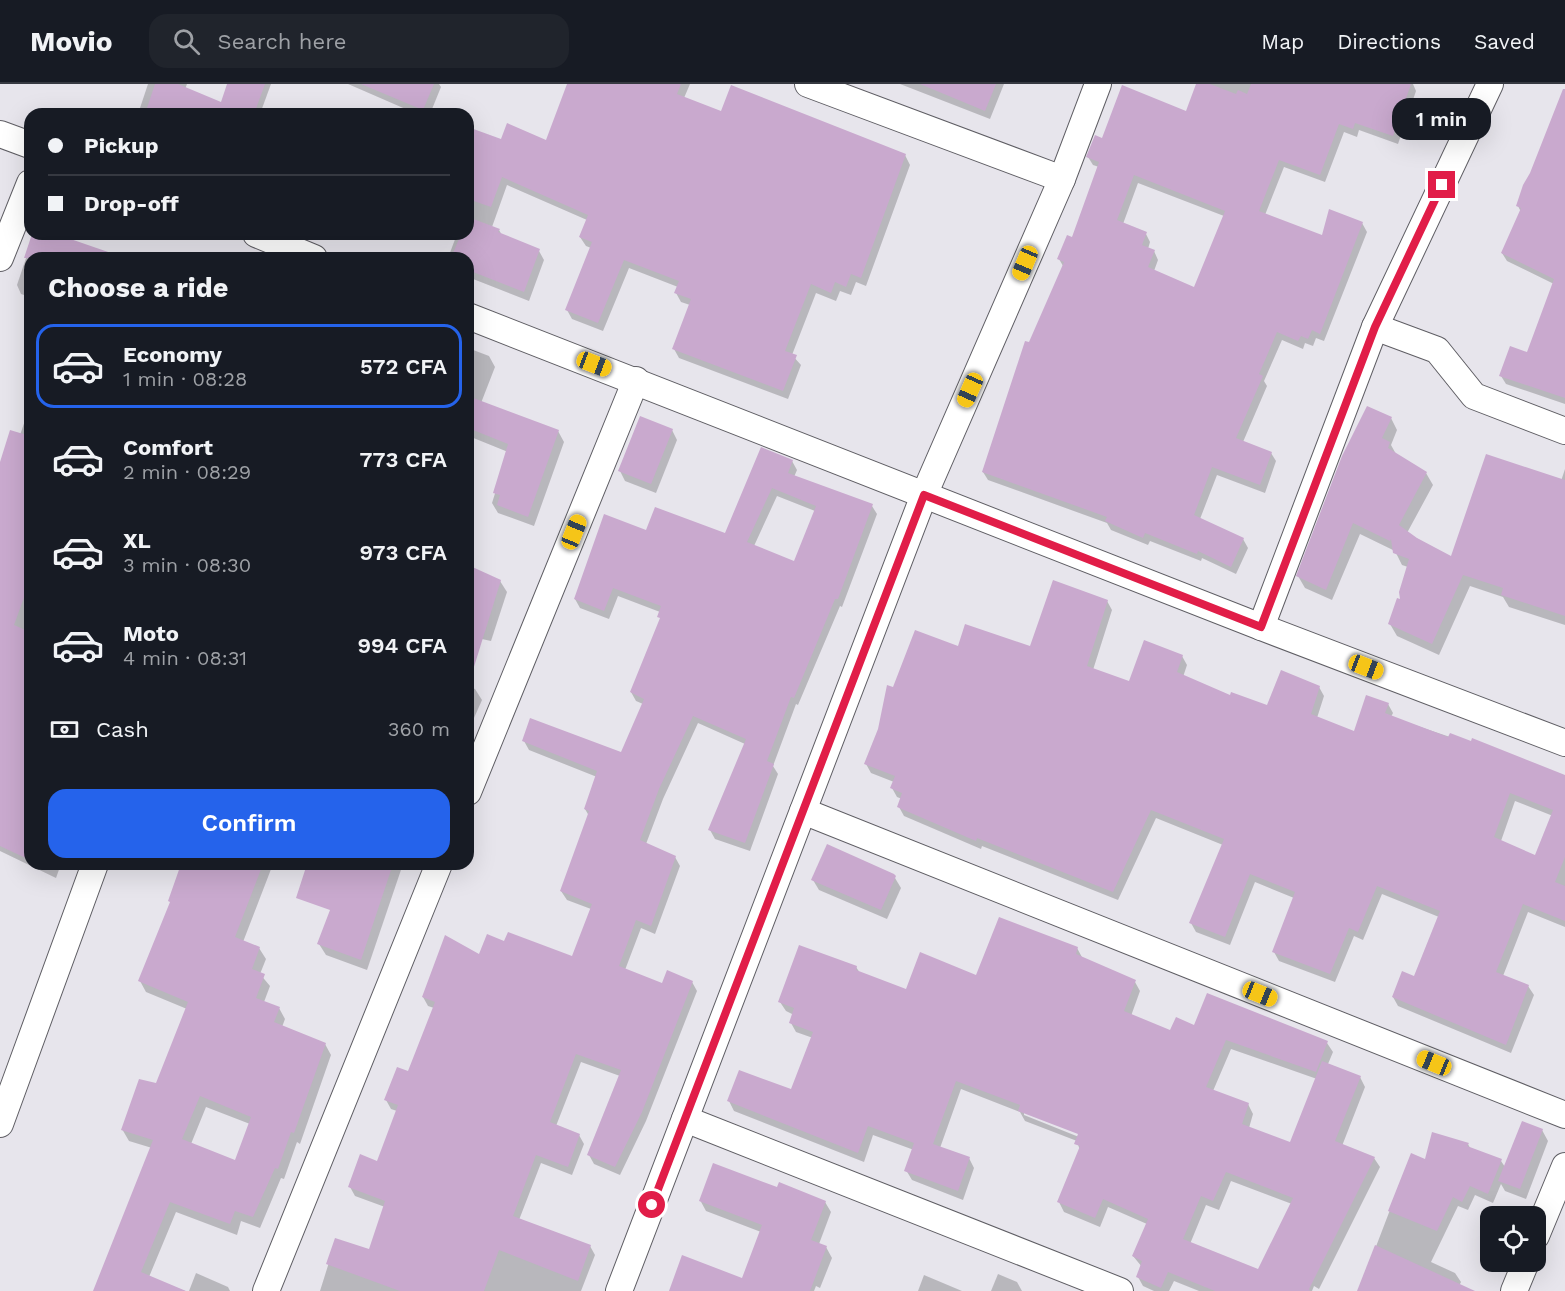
<!DOCTYPE html>
<meta charset="utf-8">
<style>
:root{--surface:#171b24;--page:#20242c;--text:#f1f3f6;--muted:#9ea1a6;--line:#363941;--accent:#2563eb}
body{margin:0;font-family:"Work Sans",sans-serif;background:var(--page);color:var(--text);height:100vh;display:flex;flex-direction:column;font-size:22px;white-space:nowrap}
*{box-sizing:border-box;margin:0}
p{font-size:20px;color:var(--muted)}
.icon{flex:none;width:33px;height:33px;fill:none;stroke:currentColor;stroke-width:2;stroke-linecap:round;stroke-linejoin:round}
.map{position:relative;flex:1;overflow:hidden}
.side{position:absolute;left:24px;top:168px;width:450px;height:618px;display:flex;flex-direction:column;background:var(--surface);border-radius:18px;box-shadow:0 6px 24px #0002}
.side>*{flex:none}
.guide{position:absolute;left:24px;top:24px;width:450px;height:132px;border-radius:18px;box-shadow:0 6px 24px #0002;display:grid;align-content:center;height:132px;padding:0 24px;background:var(--surface)}
.controls{position:absolute;left:1480px;top:1122px;display:grid;gap:12px}
.controls a{display:grid;place-items:center;width:66px;height:66px;border-radius:12px;background:var(--surface);box-shadow:0 6px 24px #0002;font-size:30px}
.end{position:absolute;width:27px;height:27px;margin:-14px;border:8px solid #e11d48;background:#fff;box-shadow:0 0 0 3px #fff}
.from{border-radius:50%}
.bubble{position:absolute;height:42px;border-radius:18px;background:var(--surface);box-shadow:0 6px 24px #0002;font-size:20px;font-weight:600;line-height:42px;text-align:center}
.car{position:absolute;width:18px;height:36px;margin:-18px -9px;border-radius:8px;box-shadow:0 0 4px 2px #0007;background:linear-gradient(#f5c518 24%,#345 0 40%,#f5c518 0 76%,#345 0 86%,#f5c518 0)}
.guide b{display:flex;align-items:center;gap:21px;height:57px;font-size:22px}
.guide b+b{border-top:2px solid var(--line)}
.guide i{width:15px;height:15px;background:var(--text)}
ul{padding:0;list-style:none}
li{display:flex;align-items:center;gap:18px;height:84px;margin:0 12px 9px;padding:0 12px;border:3px solid transparent;border-radius:18px}
li div{flex:1}
li b{display:block;font-size:22px}
li em{font-style:normal;font-weight:600}
li.on{border-color:var(--accent)}
li>.icon{width:54px;height:54px;stroke-width:1.5}
h2{padding:0 24px;font-size:27px;line-height:72px}
.pay{display:flex;align-items:center;gap:15px;height:66px;padding:0 24px;font-size:22px}
.pay p{margin-inline-start:auto}
.button{display:flex;gap:12px;margin-top:auto;padding:12px 24px}
.button a{flex:1;height:69px;border-radius:18px;background:var(--accent);color:#fff;font-size:24px;font-weight:600;line-height:69px;text-align:center}
header{display:flex;align-items:center;gap:36px;box-sizing:border-box;height:84px;padding:0 30px;background:var(--surface);border-bottom:2px solid var(--line)}
header strong{font-size:28px}
nav{display:flex;gap:33px;margin-inline-start:auto;font-size:21px}
.search{width:420px;height:54px;background:var(--page);display:flex;align-items:center;gap:15px;box-sizing:border-box;padding:0 21px;border-radius:18px;color:var(--muted);font-size:22px}
.map>svg:first-child{display:block}
</style>
<header>
<strong>Movio</strong>
<div class="search"><svg class="icon" aria-label="search" viewBox="0 0 24 24"><circle cx="10" cy="10" r="6"/><path d="M15 15l6 6"/></svg>Search here</div>
<nav><a>Map</a><a>Directions</a><a>Saved</a></nav>
</header>
<div class="map">
<svg width="1565" height="1207" viewBox="0 0 1565 1207">
<rect width="100%" height="100%" fill="#e7e5ec"/>
<g fill="#0003" fill-rule="evenodd">
<polygon points="148,0 187,0 176,30 138,30"/>
<polygon points="229,0 271,0 260,30 218,30"/>
<polygon points="348,0 439,0 441,3 430,30 417,30"/>
<polygon points="569,0 690,0 684,14 722,29 905,71 910,81 866,202 856,198 851,211 840,207 836,217 816,209 792,271 801,281 788,315 679,274 674,265 690,221 681,218 676,209 678,203 629,184 603,247 572,235 567,226 591,164 586,162 580,153 587,136 507,101 492,143 499,146 502,151 539,167 544,176 529,217 468,193 468,174 448,174 457,150 468,150 468,118 471,109 468,108 468,46 501,59 547,58"/>
<polygon points="900,0 1004,0 990,35"/>
<path d="M 1198,0 L 1413,0 L 1416,7 L 1398,60 L 1359,46 L 1357,53 L 1344,48 L 1325,98 L 1284,83 L 1265,131 L 1323,153 L 1362,139 L 1367,148 L 1324,257 L 1316,254 L 1313,262 L 1305,259 L 1303,265 L 1282,256 L 1264,297 L 1267,302 L 1243,358 L 1271,369 L 1276,377 L 1265,409 L 1217,391 L 1200,435 L 1243,455 L 1248,464 L 1236,490 L 1202,474 L 1201,477 L 1150,457 L 1148,461 L 1111,446 L 1107,439 L 988,396 L 983,388 L 1030,260 L 1063,182 L 1059,175 L 1072,155 L 1099,83 L 1093,81 L 1088,73 L 1103,56 L 1187,29 ZM 1138,99 L 1224,132 L 1195,205 L 1154,187 L 1158,176 L 1154,167 L 1148,165 L 1150,158 L 1146,150 L 1123,140 Z"/>
<polygon points="1565,116 1565,320 1506,300 1501,292 1528,270 1554,200 1507,177 1502,169 1521,128 1518,122"/>
<polygon points="34,150 51,150 93,174 30,174 30,213 21,210 17,201"/>
<polygon points="468,264 489,272 495,283 481,319 558,347 564,358 534,442 498,429 492,419 508,368 471,353 468,361"/>
<polygon points="30,322 30,780 61,780 56,794 0,767 0,383 20,351"/>
<polygon points="1391,334 1397,346 1391,361 1396,370 1426,389 1433,401 1407,449 1452,474 1561,397 1565,385 1565,541 1509,523 1503,513 1470,502 1439,571 1397,552 1390,540 1401,517 1408,483 1402,481 1395,467 1360,450 1332,516 1305,504 1298,492"/>
<polygon points="672,346 677,356 656,409 625,397 620,387"/>
<path d="M 792,377 L 797,386 L 794,393 L 872,422 L 877,430 L 842,523 L 840,522 L 798,621 L 796,620 L 773,682 L 778,690 L 750,767 L 715,755 L 710,746 L 745,660 L 698,639 L 663,715 L 646,760 L 675,773 L 680,782 L 655,850 L 641,844 L 625,886 L 663,901 L 692,898 L 697,907 L 646,1037 L 620,1091 L 594,1080 L 589,1071 L 620,992 L 581,978 L 556,1042 L 579,1051 L 584,1060 L 572,1091 L 541,1079 L 519,1136 L 590,1162 L 595,1171 L 581,1207 L 320,1207 L 336,1156 L 370,1167 L 385,1123 L 355,1112 L 350,1103 L 378,1079 L 397,1027 L 391,1025 L 386,1016 L 409,989 L 434,924 L 428,922 L 423,913 L 479,873 L 505,859 L 573,874 L 591,825 L 567,816 L 561,807 L 589,732 L 585,725 L 597,693 L 529,666 L 524,657 L 622,669 L 643,620 L 636,617 L 631,608 L 661,536 L 660,528 L 618,512 L 609,535 L 580,524 L 575,515 L 647,448 L 726,451 ZM 777,412 L 815,427 L 795,479 L 754,462 Z"/>
<polygon points="468,483 500,497 507,508 491,557 468,552"/>
<path d="M 1107,517 L 1112,526 L 1093,586 L 1130,599 L 1182,572 L 1187,581 L 1183,593 L 1231,613 L 1268,623 L 1319,603 L 1324,612 L 1317,634 L 1355,649 L 1388,620 L 1393,629 L 1391,633 L 1565,692 L 1565,843 L 1528,828 L 1503,892 L 1528,902 L 1534,911 L 1511,969 L 1398,922 L 1393,913 L 1415,894 L 1439,833 L 1382,810 L 1363,856 L 1354,852 L 1335,898 L 1279,877 L 1274,868 L 1294,814 L 1255,798 L 1230,861 L 1196,848 L 1191,839 L 1223,761 L 1156,734 L 1118,816 L 982,762 L 981,765 L 904,732 L 899,723 L 902,715 L 897,713 L 892,704 L 894,698 L 871,689 L 866,680 L 894,605 L 959,564 L 1031,564 ZM 1515,717 L 1553,732 L 1536,773 L 1501,757 Z"/>
<polygon points="468,602 475,605 482,616 474,634 468,632"/>
<path d="M 182,780 L 273,780 L 243,858 L 259,864 L 266,875 L 260,890 L 270,902 L 264,918 L 279,924 L 285,935 L 282,943 L 325,960 L 331,971 L 300,1060 L 297,1058 L 284,1095 L 281,1094 L 260,1144 L 241,1137 L 237,1151 L 176,1128 L 149,1193 L 185,1207 L 95,1207 L 152,1064 L 129,1057 L 122,1045 L 157,1001 L 187,925 L 146,908 L 140,897 L 171,820 ZM 206,1023 L 250,1040 L 236,1078 L 191,1060 Z"/>
<polygon points="356,780 403,780 367,886 326,871 319,860"/>
<polygon points="895,794 901,804 887,835 819,806 813,796"/>
<path d="M 1077,864 L 1083,875 L 1135,898 L 1140,907 L 1131,932 L 1171,948 L 1195,943 L 1327,959 L 1333,968 L 1328,980 L 1360,993 L 1365,1003 L 1342,1062 L 1374,1074 L 1380,1083 L 1319,1205 L 1314,1202 L 1312,1207 L 1199,1207 L 1174,1197 L 1169,1207 L 1154,1207 L 1143,1202 L 1138,1193 L 1142,1183 L 1133,1172 L 1147,1140 L 1108,1123 L 1100,1143 L 1064,1128 L 1059,1118 L 1080,1067 L 1077,1057 L 1025,1037 L 1020,1028 L 961,1005 L 940,1064 L 969,1074 L 974,1084 L 963,1116 L 912,1096 L 906,1086 L 914,1066 L 873,1051 L 864,1078 L 734,1027 L 729,1017 L 791,1007 L 813,954 L 796,948 L 791,939 L 794,931 L 786,927 L 780,918 L 856,883 L 860,889 L 907,907 L 977,893 ZM 1231,965 L 1317,995 L 1291,1060 L 1249,1044 L 1253,1030 L 1248,1020 L 1213,1007 ZM 1024,1028 L 1085,1052 L 1084,1055 L 1024,1031 ZM 1231,1097 L 1292,1120 L 1259,1187 L 1190,1160 L 1206,1121 L 1219,1126 Z"/>
<polygon points="1542,1046 1548,1057 1526,1115 1505,1107 1501,1100 1493,1119 1475,1111 1468,1126 1458,1122 1431,1178 1455,1189 1461,1198 1459,1202 1471,1207 1359,1207 1411,1071 1426,1077 1468,1060 1470,1064 1501,1077 1505,1083"/>
<polygon points="778,1105 825,1118 831,1128 819,1160 826,1163 832,1174 820,1204 816,1202 814,1207 674,1207 743,1196 761,1148 706,1127 700,1116"/>
<polygon points="196,1189 228,1203 230,1207 189,1207"/>
<polygon points="998,1190 1017,1198 1022,1207 991,1207"/>
<polygon points="924,1191 962,1207 918,1207"/>
</g>
<g fill="#c9a9ce" fill-rule="evenodd">
<polygon points="155,0 178,0 221,18 227,0 265,0 254,30 145,30"/>
<polygon points="361,0 434,0 423,26"/>
<polygon points="567,0 681,0 677,10 721,27 731,1 906,70 861,194 851,190 846,203 835,198 831,209 811,200 785,267 797,271 783,307 672,265 691,215 674,209 679,197 624,176 598,239 565,226 592,158 579,153 588,131 502,93 491,123 468,115 468,43 501,55 507,39 546,56"/>
<polygon points="920,0 996,0 985,27"/>
<path d="M 1196,0 L 1210,0 L 1236,10 L 1238,6 L 1247,10 L 1251,0 L 1411,0 L 1393,52 L 1355,39 L 1353,45 L 1339,40 L 1320,91 L 1279,76 L 1259,127 L 1322,151 L 1329,125 L 1363,138 L 1320,250 L 1312,246 L 1308,255 L 1301,252 L 1298,257 L 1277,248 L 1259,290 L 1263,292 L 1236,354 L 1272,368 L 1260,401 L 1212,383 L 1194,431 L 1244,454 L 1231,483 L 1198,467 L 1197,470 L 1145,449 L 1143,454 L 1105,437 L 1107,433 L 982,388 L 1025,257 L 1029,258 L 1064,178 L 1057,175 L 1067,151 L 1072,153 L 1099,78 L 1086,73 L 1095,51 L 1102,54 L 1122,1 L 1186,27 ZM 1134,91 L 1225,127 L 1194,203 L 1148,183 L 1155,166 L 1142,161 L 1147,148 L 1117,136 Z"/>
<polygon points="1563,5 1565,5 1565,314 1499,292 1510,262 1527,268 1554,195 1501,169 1521,124 1516,122 1523,101 1530,89"/>
<polygon points="468,133 500,145 498,148 540,165 524,208 468,186 468,174 451,174 461,150 468,150"/>
<polygon points="32,150 56,150 114,170 113,174 24,174"/>
<polygon points="468,312 559,346 528,433 497,421 500,411 493,409 508,360 468,344"/>
<polygon points="1367,322 1392,333 1382,354 1390,358 1388,364 1427,388 1399,441 1417,454 1451,472 1486,370 1565,396 1565,532 1501,511 1503,504 1463,491 1432,560 1388,540 1397,514 1400,515 1399,508 1409,475 1393,469 1391,455 1390,457 1353,439 1326,506 1296,492 1342,372"/>
<polygon points="640,332 673,345 651,400 618,387"/>
<polygon points="10,346 30,352 30,497 14,541 30,548 30,776 0,762 0,378"/>
<path d="M 761,363 L 793,376 L 788,389 L 873,420 L 838,515 L 835,515 L 794,614 L 791,613 L 767,677 L 774,680 L 745,759 L 708,746 L 746,655 L 693,632 L 659,705 L 640,756 L 676,772 L 651,842 L 636,836 L 619,882 L 662,899 L 667,886 L 693,897 L 642,1028 L 615,1083 L 587,1071 L 621,986 L 576,970 L 550,1038 L 580,1050 L 568,1083 L 536,1071 L 513,1132 L 591,1161 L 578,1197 L 499,1166 L 484,1207 L 400,1207 L 326,1180 L 335,1154 L 369,1165 L 385,1117 L 348,1103 L 360,1070 L 377,1077 L 398,1021 L 384,1016 L 397,983 L 408,987 L 435,918 L 422,913 L 445,851 L 479,870 L 487,850 L 504,857 L 508,848 L 572,872 L 592,820 L 560,807 L 589,727 L 584,725 L 597,687 L 522,657 L 530,634 L 621,668 L 644,615 L 630,608 L 660,534 L 657,533 L 661,522 L 613,504 L 604,527 L 574,515 L 604,430 L 646,446 L 655,423 L 725,449 ZM 772,404 L 816,422 L 794,477 L 747,458 Z"/>
<polygon points="468,481 501,496 473,586 468,585"/>
<path d="M 1053,496 L 1108,516 L 1087,582 L 1129,597 L 1144,556 L 1183,571 L 1177,588 L 1230,611 L 1231,608 L 1267,621 L 1281,586 L 1320,602 L 1311,630 L 1354,647 L 1366,611 L 1389,619 L 1385,629 L 1448,653 L 1450,649 L 1471,657 L 1472,654 L 1565,691 L 1565,773 L 1555,798 L 1565,802 L 1565,837 L 1523,820 L 1496,888 L 1529,901 L 1506,961 L 1392,913 L 1402,887 L 1414,892 L 1440,827 L 1377,802 L 1358,848 L 1349,844 L 1330,890 L 1272,868 L 1295,808 L 1250,790 L 1225,853 L 1189,839 L 1224,755 L 1151,726 L 1113,808 L 977,754 L 976,757 L 897,723 L 902,709 L 890,704 L 895,692 L 864,680 L 878,645 L 887,601 L 893,603 L 915,546 L 958,562 L 965,540 L 1030,562 ZM 1510,709 L 1553,726 L 1535,771 L 1494,753 Z"/>
<polygon points="827,760 894,790 896,792 881,826 811,796"/>
<path d="M 181,780 L 263,780 L 235,853 L 260,863 L 252,885 L 265,890 L 256,914 L 280,923 L 274,938 L 326,959 L 294,1049 L 291,1048 L 278,1085 L 275,1084 L 253,1133 L 235,1127 L 230,1140 L 170,1118 L 141,1188 L 186,1207 L 93,1207 L 153,1056 L 121,1046 L 139,995 L 156,999 L 188,918 L 138,897 L 170,818 L 168,817 ZM 200,1012 L 251,1033 L 235,1076 L 182,1055 Z"/>
<polygon points="307,780 393,780 361,876 317,860 330,826 296,814"/>
<path d="M 999,833 L 1078,863 L 1076,870 L 1136,896 L 1124,927 L 1170,946 L 1176,933 L 1194,941 L 1207,909 L 1328,957 L 1316,988 L 1226,956 L 1206,1003 L 1249,1019 L 1242,1040 L 1290,1058 L 1322,977 L 1361,992 L 1335,1057 L 1375,1073 L 1309,1205 L 1310,1207 L 1215,1207 L 1168,1188 L 1161,1204 L 1136,1193 L 1142,1177 L 1132,1172 L 1148,1135 L 1103,1115 L 1095,1134 L 1057,1118 L 1080,1062 L 1074,1060 L 1078,1050 L 1018,1027 L 1020,1021 L 956,997 L 933,1060 L 970,1073 L 958,1107 L 904,1087 L 914,1059 L 868,1042 L 858,1069 L 727,1017 L 739,986 L 791,1005 L 813,948 L 789,939 L 794,924 L 778,918 L 799,861 L 857,882 L 856,886 L 906,905 L 920,868 L 976,891 ZM 1226,1088 L 1293,1114 L 1258,1185 L 1183,1155 L 1201,1112 L 1213,1117 Z"/>
<polygon points="1522,1037 1543,1045 1520,1105 1498,1097"/>
<polygon points="1432,1048 1469,1059 1467,1062 1502,1075 1488,1110 1470,1102 1462,1118 1453,1113 1437,1147 1388,1127 1411,1069 1425,1075"/>
<polygon points="713,1079 777,1103 779,1098 826,1117 811,1156 827,1162 810,1207 669,1207 682,1171 742,1194 762,1141 699,1117"/>
<polygon points="1375,1161 1475,1207 1357,1207"/>
</g>
<g fill="none" stroke-linecap="round" stroke-linejoin="round">
<defs>
<g id="street">
<polyline points="808,0 1062,95"/>
<polyline points="0,50 30,61"/>
<polyline points="256,150 314,174"/>
<polyline points="0,174 30,99"/>
<polyline points="468,232 1261,543 1565,659"/>
<polyline points="1375,243 1437,266 1474,312 1565,347"/>
<polyline points="1261,543 1375,243 1490,0"/>
<polyline points="468,708 636,296"/>
<polyline points="803,727 1565,1031"/>
<polyline points="685,1035 1120,1207"/>
<polyline points="0,1040 95,780"/>
<polyline points="1536,1152 1565,1082"/>
<polyline points="266,1207 439,780"/>
<polyline points="619,1207 924,411 1062,95 1098,0"/>
<polyline points="1514,1207 1526,1178"/>
</g>
</defs>
<use href="#street" stroke="#5f5e64" stroke-width="28"/>
<use href="#street" stroke="#fff" stroke-width="26"/>
</g>
<g fill="none" stroke-linecap="round" stroke-linejoin="round">
<polyline stroke="#e11d48" stroke-width="8" points="652,1121 924,411 1261,543 1375,243 1442,101"/>
</g>
</svg>
<div class="controls">
<a><svg class="icon" aria-label="locate" viewBox="0 0 24 24"><circle cx="12" cy="12" r="6"/><path d="M12 2v4M12 18v4M2 12h4M18 12h4"/></svg></a>
</div>
<i class="end from" style="left:652px;top:1121px"></i>
<i class="end" style="left:1442px;top:101px"></i>
<div class="bubble" style="left:1392px;top:14px;width:99px">1 min</div>
<i class="car" style="left:1025px;top:179px;rotate:203deg"></i>
<i class="car" style="left:594px;top:280px;rotate:111deg"></i>
<i class="car" style="left:970px;top:306px;rotate:204deg"></i>
<i class="car" style="left:574px;top:448px;rotate:22deg"></i>
<i class="car" style="left:1366px;top:583px;rotate:111deg"></i>
<i class="car" style="left:1260px;top:910px;rotate:112deg"></i>
<i class="car" style="left:1434px;top:979px;rotate:292deg"></i>
<div class="guide">
<b><i class="from"></i>Pickup</b>
<b><i></i>Drop-off</b>
</div>
<section class="side">
<h2>Choose a ride</h2>
<ul>
<li class="on"><svg class="icon" aria-label="car" viewBox="0 0 24 24"><path d="M5 17H2v-5l4-1 3-4h7l3 4 3 1v5h-3M9 17h6M6 11h13"/><circle cx="7" cy="17" r="2"/><circle cx="17" cy="17" r="2"/></svg><div><b>Economy</b><p>1 min · 08:28</p></div><em>572 CFA</em></li>
<li><svg class="icon" aria-label="car" viewBox="0 0 24 24"><path d="M5 17H2v-5l4-1 3-4h7l3 4 3 1v5h-3M9 17h6M6 11h13"/><circle cx="7" cy="17" r="2"/><circle cx="17" cy="17" r="2"/></svg><div><b>Comfort</b><p>2 min · 08:29</p></div><em>773 CFA</em></li>
<li><svg class="icon" aria-label="car" viewBox="0 0 24 24"><path d="M5 17H2v-5l4-1 3-4h7l3 4 3 1v5h-3M9 17h6M6 11h13"/><circle cx="7" cy="17" r="2"/><circle cx="17" cy="17" r="2"/></svg><div><b>XL</b><p>3 min · 08:30</p></div><em>973 CFA</em></li>
<li><svg class="icon" aria-label="car" viewBox="0 0 24 24"><path d="M5 17H2v-5l4-1 3-4h7l3 4 3 1v5h-3M9 17h6M6 11h13"/><circle cx="7" cy="17" r="2"/><circle cx="17" cy="17" r="2"/></svg><div><b>Moto</b><p>4 min · 08:31</p></div><em>994 CFA</em></li>
</ul>
<div class="pay"><svg class="icon" aria-label="cash" viewBox="0 0 24 24"><path d="M3 7h18v10H3z"/><circle cx="12" cy="12" r="2"/></svg>Cash<p>360 m</p></div>
<div class="button"><a>Confirm</a></div>
</section>
</div>
